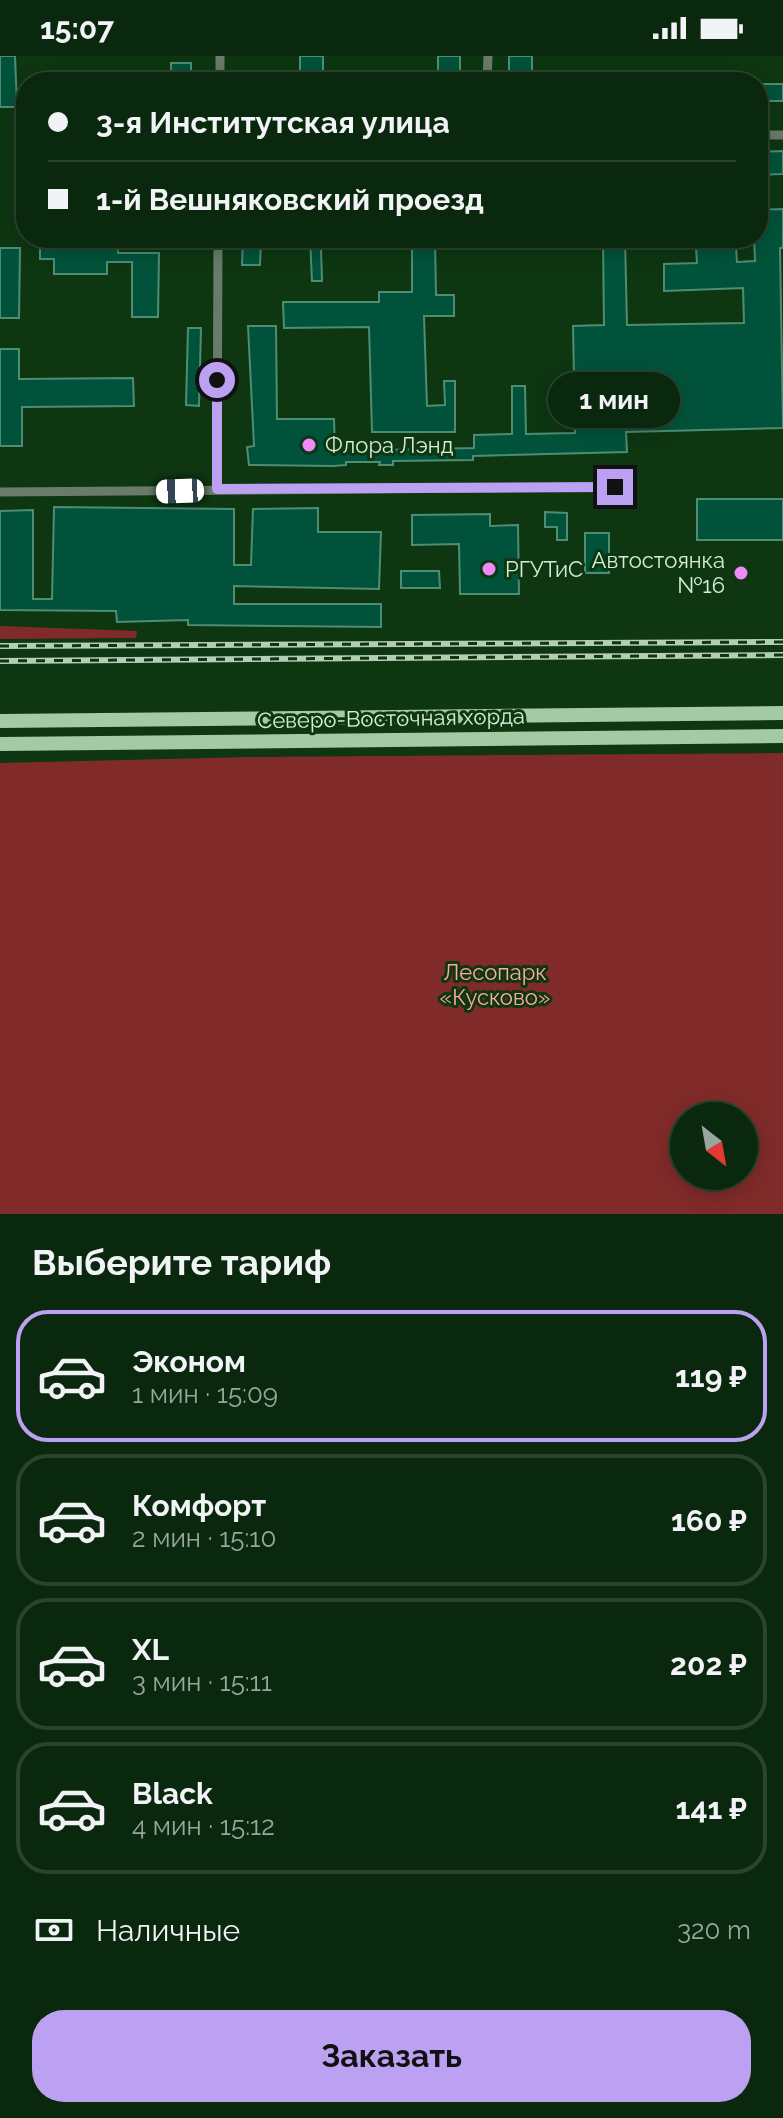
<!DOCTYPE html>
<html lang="ru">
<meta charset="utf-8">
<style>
:root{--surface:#0a280d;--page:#133016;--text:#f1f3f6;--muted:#99a69d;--line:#2a442e;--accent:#bca0f2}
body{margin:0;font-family:Raleway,sans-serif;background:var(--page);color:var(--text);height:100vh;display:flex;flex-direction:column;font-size:30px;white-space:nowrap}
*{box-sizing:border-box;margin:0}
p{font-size:26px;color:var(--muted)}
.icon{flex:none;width:44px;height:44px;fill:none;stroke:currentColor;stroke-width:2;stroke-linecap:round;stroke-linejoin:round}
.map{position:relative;height:1158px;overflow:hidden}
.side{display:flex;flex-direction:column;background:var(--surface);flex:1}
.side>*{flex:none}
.hud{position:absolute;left:16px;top:16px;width:752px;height:176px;border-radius:32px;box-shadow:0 4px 20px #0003,0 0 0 2px var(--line);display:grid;align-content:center;height:176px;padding:0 32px;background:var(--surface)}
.needle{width:52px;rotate:149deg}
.controls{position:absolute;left:670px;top:1046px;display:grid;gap:16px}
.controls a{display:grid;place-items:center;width:88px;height:88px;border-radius:50%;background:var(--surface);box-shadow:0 4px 20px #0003,0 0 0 2px var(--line);font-size:40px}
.end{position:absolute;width:36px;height:36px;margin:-18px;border:10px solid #bca0f2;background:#111;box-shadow:0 0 0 4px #111}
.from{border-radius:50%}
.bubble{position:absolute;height:56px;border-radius:28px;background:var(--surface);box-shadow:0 4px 20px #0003,0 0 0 2px var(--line);font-size:26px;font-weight:700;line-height:56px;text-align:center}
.car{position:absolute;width:24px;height:48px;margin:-24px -12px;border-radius:10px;box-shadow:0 0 6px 2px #0007;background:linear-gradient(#fff 24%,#345 0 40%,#fff 0 76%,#345 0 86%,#fff 0)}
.hud b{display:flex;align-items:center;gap:28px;height:76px;font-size:30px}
.hud b+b{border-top:2px solid var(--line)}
.hud i{width:20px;height:20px;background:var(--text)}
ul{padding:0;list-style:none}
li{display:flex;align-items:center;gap:24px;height:132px;margin:0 16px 12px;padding:0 16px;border:4px solid var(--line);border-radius:32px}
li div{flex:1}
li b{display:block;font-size:30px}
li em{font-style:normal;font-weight:700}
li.on{border-color:var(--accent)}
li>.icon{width:72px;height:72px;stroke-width:1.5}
h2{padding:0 32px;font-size:36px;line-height:96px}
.pay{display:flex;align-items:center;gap:20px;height:88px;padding:0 32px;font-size:30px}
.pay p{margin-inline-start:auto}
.button{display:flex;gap:16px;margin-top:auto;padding:16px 32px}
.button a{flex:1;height:92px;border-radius:32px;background:var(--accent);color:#111;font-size:32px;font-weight:700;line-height:92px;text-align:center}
.status{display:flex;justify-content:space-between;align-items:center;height:56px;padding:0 40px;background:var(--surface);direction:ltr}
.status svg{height:22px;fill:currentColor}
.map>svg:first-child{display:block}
</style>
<div class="status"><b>15:07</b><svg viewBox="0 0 49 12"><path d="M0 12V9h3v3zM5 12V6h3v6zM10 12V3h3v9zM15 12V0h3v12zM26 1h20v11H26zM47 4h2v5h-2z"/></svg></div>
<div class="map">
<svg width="783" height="1158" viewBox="0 0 783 1158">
<rect width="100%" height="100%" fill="#0d3611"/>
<g fill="#802b29" fill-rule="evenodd">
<polygon points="0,570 137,575 136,582 0,583"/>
<path d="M 783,697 L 783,1158 L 0,1158 L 0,707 L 249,701 ZM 684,1060 L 744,1060 L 744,1120 L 684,1120 Z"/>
</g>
<g fill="#00533a" stroke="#4e8d73" stroke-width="2">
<polygon points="0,0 15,0 17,51 0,51"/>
<polygon points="300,0 323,0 323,15 354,15 354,26 289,26 289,16 300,16"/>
<rect x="438" y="0" width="22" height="26"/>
<rect x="509" y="0" width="23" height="26"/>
<rect x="171" y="7" width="20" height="19"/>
<rect x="758" y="28" width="25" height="17"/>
<polygon points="783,95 783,118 758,119 758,96"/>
<polygon points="783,153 783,192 780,192 783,372 626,376 627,396 473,400 473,404 393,405 393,409 379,409 380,406 346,406 346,409 333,410 249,409 247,391 254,390 248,270 276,270 277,363 334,363 335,395 474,392 474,379 512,378 512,330 525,330 526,378 575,377 573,270 604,269 603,182 625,182 627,269 744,267 743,232 664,235 664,208 697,207 696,192 736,191 737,206 755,205 754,182 758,182 758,154"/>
<polygon points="243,182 261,182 260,209 242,209"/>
<polygon points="310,182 339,182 339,193 321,193 322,225 312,225"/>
<polygon points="412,182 435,182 436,239 454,239 454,260 424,260 427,350 445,349 444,325 455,325 455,376 372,376 369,271 284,272 283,246 379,246 379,236 412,236"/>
<polygon points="40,189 118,189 118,197 159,197 158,261 132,261 132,206 107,206 107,218 54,218 54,203 40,203"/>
<polygon points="0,192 20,192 19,262 0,262"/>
<polygon points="188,272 201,272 199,350 186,349"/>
<polygon points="0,293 19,293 19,323 133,322 134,350 22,351 22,390 0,390"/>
<rect x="697" y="443" width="86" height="41"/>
<polygon points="54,451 234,453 234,509 251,509 253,453 318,452 318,476 381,476 379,533 234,530 234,548 381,548 381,571 188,569 188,564 117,566 116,555 0,554 0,455 33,454 33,543 52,543"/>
<polygon points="545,456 567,457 567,484 557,484 557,471 545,471"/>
<polygon points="490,458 490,470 518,469 519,538 460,538 459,488 412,489 412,459"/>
<rect x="585" y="477" width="24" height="40"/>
<polygon points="401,515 439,515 440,532 401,532"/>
</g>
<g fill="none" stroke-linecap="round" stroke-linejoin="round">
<g stroke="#697b69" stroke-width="9">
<polyline points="220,26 220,0"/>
<polyline points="487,26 488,0"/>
<polyline points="758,79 783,79"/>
<polyline points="217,433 218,182"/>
<polyline points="0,436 615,431"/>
</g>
<g stroke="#a4caa4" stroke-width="14">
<polyline points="0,665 783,657"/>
<polyline points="0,688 783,680"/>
</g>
<defs>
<g id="rail">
<polyline points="0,590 783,586"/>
<polyline points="0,605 783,599"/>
</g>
</defs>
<use href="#rail" stroke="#b4ceb5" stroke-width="6"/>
<use href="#rail" stroke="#0d3611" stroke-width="3" stroke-dasharray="9" stroke-linecap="butt"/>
</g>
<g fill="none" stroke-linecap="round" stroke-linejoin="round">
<polyline stroke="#bca0f2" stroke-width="10" points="217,324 217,433 615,431"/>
</g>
<g fill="#f08bf6" stroke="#0d3611" stroke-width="3">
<circle cx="309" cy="389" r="8"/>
<circle cx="489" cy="513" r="8"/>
<circle cx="741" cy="517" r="8"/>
</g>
<g text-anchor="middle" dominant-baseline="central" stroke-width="6" stroke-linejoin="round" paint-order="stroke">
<g font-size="22" fill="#d5ecd5" stroke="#0d3611" text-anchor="start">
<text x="325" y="389">Флора Лэнд</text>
<text x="725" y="504" text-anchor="end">Автостоянка<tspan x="725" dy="25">№16</tspan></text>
<text x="505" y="513">РГУТиС</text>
</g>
<g font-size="22" fill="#d5ecd5" stroke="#0d3611">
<text transform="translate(391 662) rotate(-1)">Северо-Восточная хорда</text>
</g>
<g font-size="22" fill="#feaaa2" stroke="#0d3611">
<text x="495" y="916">Лесопарк<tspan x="495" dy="25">«Кусково»</tspan></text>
</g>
</g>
</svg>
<div class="controls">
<a><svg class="needle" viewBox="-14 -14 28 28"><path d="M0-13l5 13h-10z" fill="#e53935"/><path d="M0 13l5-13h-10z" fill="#99a69d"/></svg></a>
</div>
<i class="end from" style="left:217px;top:324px"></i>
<i class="end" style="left:615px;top:431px"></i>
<div class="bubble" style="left:548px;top:316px;width:132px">1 мин</div>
<i class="car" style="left:180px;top:435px;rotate:268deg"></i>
<div class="hud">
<b><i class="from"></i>3-я Институтская улица</b>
<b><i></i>1-й Вешняковский проезд</b>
</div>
</div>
<section class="side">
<h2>Выберите тариф</h2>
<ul>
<li class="on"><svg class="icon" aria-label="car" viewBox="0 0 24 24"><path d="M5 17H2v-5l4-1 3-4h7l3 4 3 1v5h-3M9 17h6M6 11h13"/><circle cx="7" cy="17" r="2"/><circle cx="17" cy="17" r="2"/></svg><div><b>Эконом</b><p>1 мин · 15:09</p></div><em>119 ₽</em></li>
<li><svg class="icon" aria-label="car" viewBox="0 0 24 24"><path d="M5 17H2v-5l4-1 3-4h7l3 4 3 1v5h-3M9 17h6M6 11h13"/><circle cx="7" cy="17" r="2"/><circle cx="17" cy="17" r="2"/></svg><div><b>Комфорт</b><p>2 мин · 15:10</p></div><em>160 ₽</em></li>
<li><svg class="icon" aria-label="car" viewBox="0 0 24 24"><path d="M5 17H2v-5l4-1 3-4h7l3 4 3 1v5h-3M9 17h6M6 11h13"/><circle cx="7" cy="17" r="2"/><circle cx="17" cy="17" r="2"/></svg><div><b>XL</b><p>3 мин · 15:11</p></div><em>202 ₽</em></li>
<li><svg class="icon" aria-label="car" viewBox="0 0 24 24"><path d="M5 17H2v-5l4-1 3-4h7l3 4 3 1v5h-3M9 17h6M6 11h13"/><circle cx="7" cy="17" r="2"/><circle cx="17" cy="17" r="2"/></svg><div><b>Black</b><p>4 мин · 15:12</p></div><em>141 ₽</em></li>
</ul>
<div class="pay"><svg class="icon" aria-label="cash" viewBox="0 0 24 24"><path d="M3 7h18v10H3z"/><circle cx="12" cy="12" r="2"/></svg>Наличные<p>320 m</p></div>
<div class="button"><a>Заказать</a></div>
</section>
